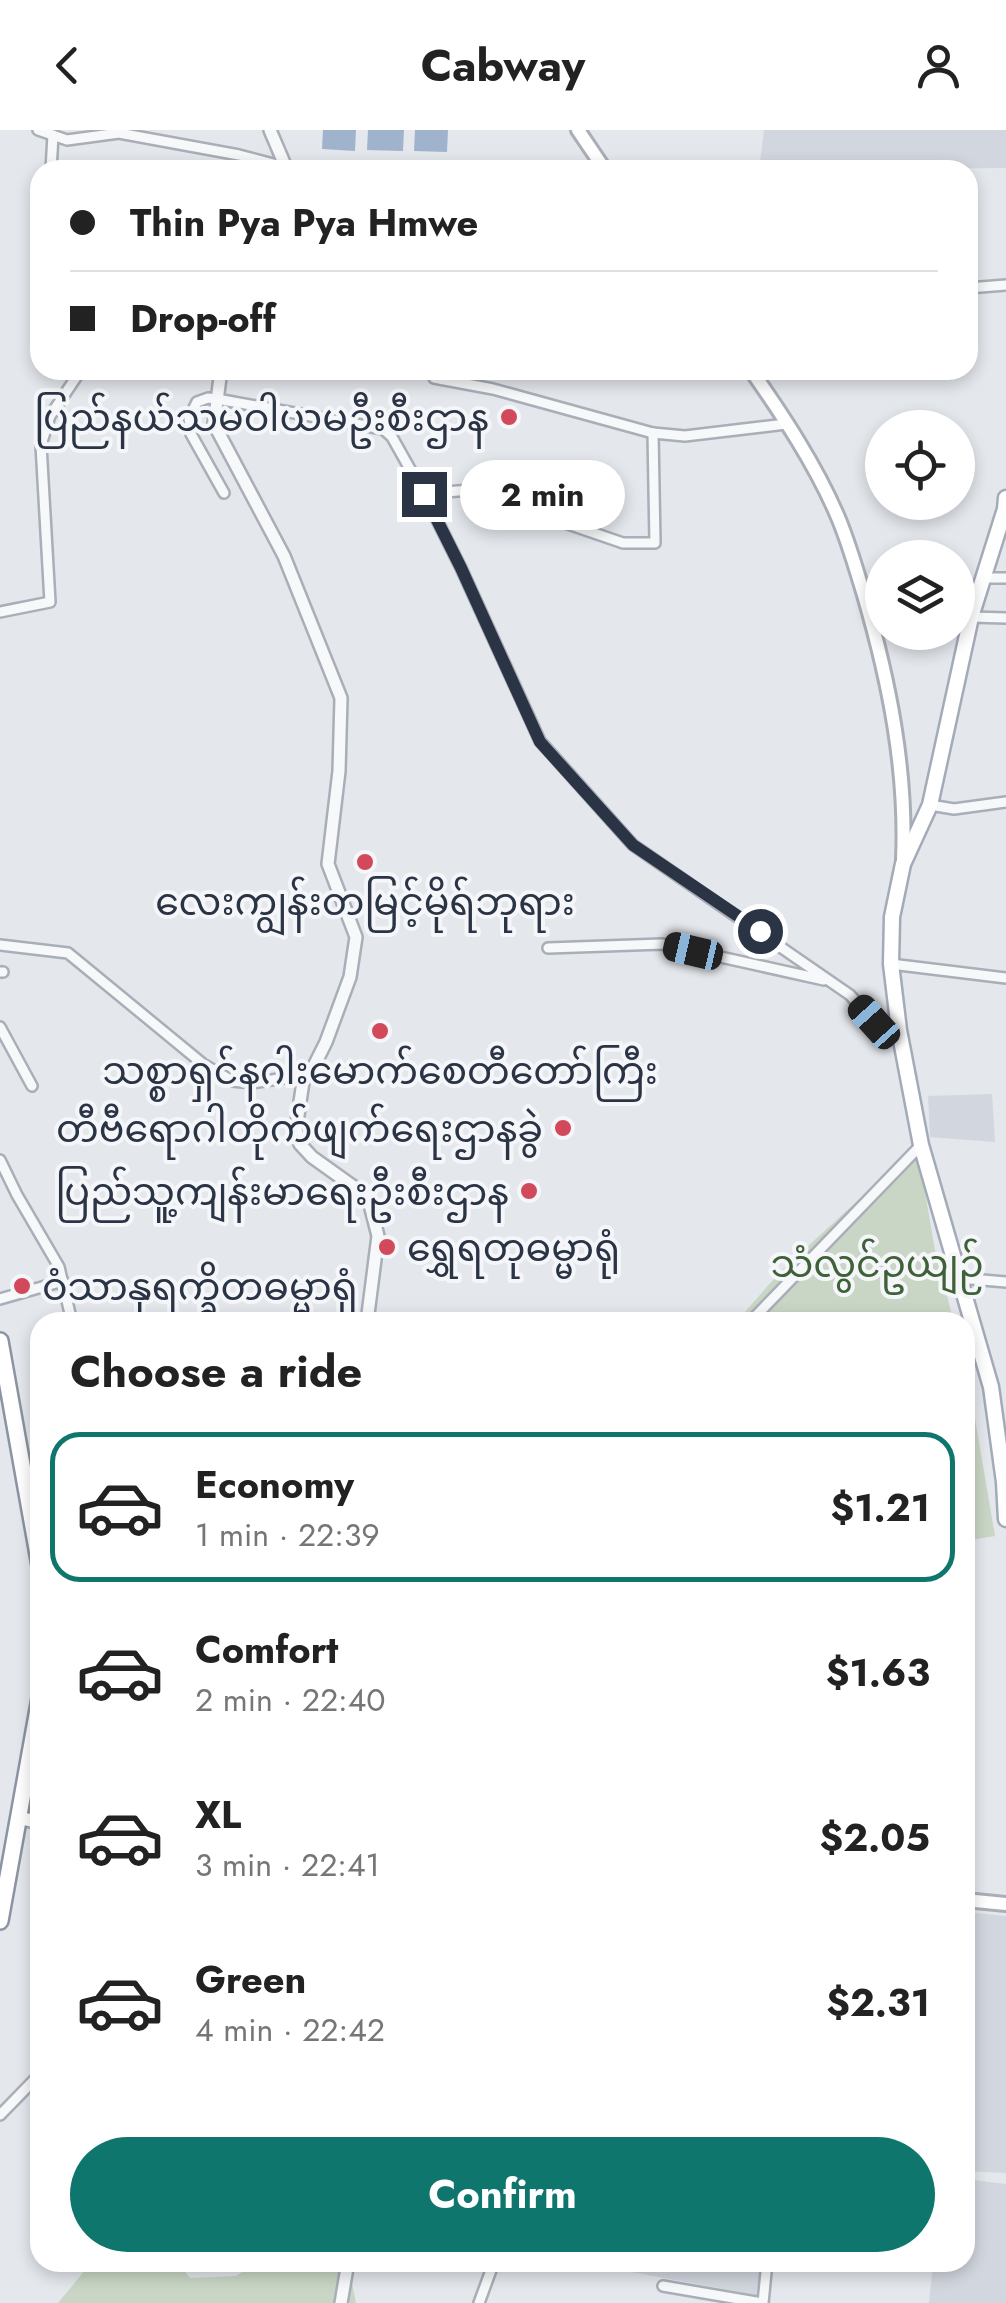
<!DOCTYPE html>
<meta charset="utf-8">
<style>
:root{--surface:#fff;--page:#f2f2f2;--text:#222;--muted:#767676;--line:#e0e0e0;--accent:#0f766e}
body{margin:0;font-family:Jost,"Noto Sans Myanmar",sans-serif;background:var(--page);color:var(--text);height:100vh;display:flex;flex-direction:column;font-size:38px;white-space:nowrap}
*{box-sizing:border-box;margin:0}
p{font-size:32px;color:var(--muted)}
.icon{flex:none;width:55px;height:55px;fill:none;stroke:currentColor;stroke-width:2;stroke-linecap:round;stroke-linejoin:round}
.map{position:relative;flex:1;overflow:hidden}
.sheet{position:absolute;left:30px;top:1182px;width:945px;height:960px;display:flex;flex-direction:column;background:var(--surface);border-radius:30px;box-shadow:0 5px 15px #0003}
.sheet>*{flex:none}
.hud{position:absolute;left:30px;top:30px;width:948px;height:220px;border-radius:30px;box-shadow:0 5px 15px #0003;display:grid;align-content:center;height:220px;padding:0 40px;background:var(--surface)}
.fabs{position:absolute;left:865px;top:280px;display:grid;gap:20px}
.fabs a{display:grid;place-items:center;width:110px;height:110px;border-radius:50%;background:var(--surface);box-shadow:0 5px 15px #0003;font-size:50px}
.end{position:absolute;width:45px;height:45px;margin:-22px;border:12px solid #2b3445;background:#fff;box-shadow:0 0 0 5px #fff}
.from{border-radius:50%}
.bubble{position:absolute;height:70px;border-radius:35px;background:var(--surface);box-shadow:0 5px 15px #0003;font-size:32px;font-weight:700;line-height:70px;text-align:center}
.car{position:absolute;width:30px;height:60px;margin:-30px -15px;border-radius:12px;box-shadow:0 0 8px 2px #0007;background:linear-gradient(#222 24%,#8ab4d8 0 40%,#222 0 76%,#8ab4d8 0 86%,#222 0)}
.hud b{display:flex;align-items:center;gap:35px;height:95px;font-size:38px}
.hud b+b{border-top:2px solid var(--line)}
.hud i{width:25px;height:25px;background:var(--text)}
ul{padding:0;list-style:none}
li{display:flex;align-items:center;gap:30px;height:150px;margin:0 20px 15px;padding:0 20px;border:5px solid transparent;border-radius:30px}
li div{flex:1}
li b{display:block;font-size:38px}
li em{font-style:normal;font-weight:700}
li.current{border-color:var(--accent)}
li>.icon{width:90px;height:90px;stroke-width:1.5}
h2{padding:0 40px;font-size:45px;line-height:120px}
.primary-button{display:flex;gap:20px;margin-top:auto;padding:20px 40px}
.primary-button a{flex:1;height:115px;border-radius:60px;background:var(--accent);color:#fff;font-size:40px;font-weight:700;line-height:115px;text-align:center}
header{display:flex;justify-content:space-between;align-items:center;height:130px;padding:0 40px;background:var(--surface);font-size:45px;font-weight:700}
.map>svg:first-child{display:block}
</style>
<header><svg class="icon" aria-label="back" viewBox="0 0 24 24"><path d="M15 5l-7 7 7 7"/></svg>Cabway<svg class="icon" aria-label="person" viewBox="0 0 24 24"><circle cx="12" cy="8" r="4"/><path d="M4 21q1-7 8-7t8 7"/></svg></header>
<div class="map">
<svg width="1006" height="2173" viewBox="0 0 1006 2173">
<rect width="100%" height="100%" fill="#e4e7ec"/>
<g fill="#d2d6de">
<polygon points="764,0 1006,0 1006,38 759,40"/>
<polygon points="992,964 995,1012 930,1007 928,966"/>
<polygon points="965,1782 1006,1786 1006,2043 965,2041"/>
<polygon points="965,2049 1006,2054 1006,2173 929,2173 933,2133 965,2132"/>
<polygon points="583,2133 764,2133 761,2166"/>
</g>
<g fill="#c9d6c5">
<polygon points="917,1016 936,1126 954,1192 736,1192 781,1141"/>
<polygon points="965,1230 995,1406 965,1411"/>
<polygon points="97,2132 178,2133 190,2148 236,2146 257,2133 348,2133 356,2173 58,2173 86,2139"/>
</g>
<g fill="#9fb4cc">
<polygon points="323,0 356,0 355,21 322,19"/>
<polygon points="368,0 404,0 403,21 367,20"/>
<polygon points="415,0 448,0 447,22 414,21"/>
</g>
<g fill="none" stroke-linecap="round" stroke-linejoin="round">
<defs>
<g id="minor">
<polyline points="38,0 67,10 119,3 239,25 296,40"/>
<polyline points="51,40 53,5"/>
<polyline points="438,40 485,40"/>
<polyline points="968,158 1006,155"/>
<polyline points="434,248 493,259 653,303 685,306 786,294"/>
<polyline points="224,363 191,304 189,288 197,272 208,268 217,269 383,299 392,307 424,364 461,438 540,611 633,715 850,865 873,891 899,900"/>
<polyline points="424,364 469,360 623,413 655,413 653,303"/>
<polyline points="982,448 1006,448"/>
<polyline points="0,482 50,472 41,315 50,286 81,240"/>
<polyline points="971,487 1006,488"/>
<polyline points="930,675 954,679 1006,672"/>
<polyline points="0,815 68,823 203,934 232,951 252,953 304,945"/>
<polyline points="548,818 662,814 824,850"/>
<polyline points="891,834 1006,848"/>
<polyline points="0,842 3,842"/>
<polyline points="0,897 32,956"/>
<polyline points="0,1030 17,1065 59,1137 72,1192"/>
<polyline points="959,1148 1006,1152"/>
<polyline points="0,1169 63,1151"/>
<polyline points="750,1192 921,1015"/>
<polyline points="0,1985 40,1944"/>
<polyline points="663,2156 762,2173"/>
<polyline points="479,2173 494,2132"/>
<polyline points="763,2173 767,2132"/>
</g>
<g id="tertiary">
<polyline points="270,0 287,40"/>
<polyline points="221,240 214,294 284,426 341,568 339,641 328,734 356,807 350,847 326,912 314,936 304,945 296,999 300,1014 312,1027 368,1067 378,1106 367,1192"/>
<polyline points="341,2173 348,2132"/>
</g>
<g id="secondary">
<polyline points="578,0 605,40"/>
<path d="M 751,240 C 783,286 815,334 837,385 C 848,410 856,439 864,465 C 889,551 907,640 903,730"/>
<polyline points="19,1688 40,1692"/>
<polyline points="965,1770 1006,1774"/>
</g>
<polyline id="primary" points="1006,368 1005,379 971,487 930,675 903,734 892,787 891,834 899,900 921,1015 991,1257 1004,1352 1006,1389"/>
<g id="trunk">
<polyline points="0,1211 40,1436"/>
<polyline points="0,1791 40,1568"/>
</g>
</defs>
<use href="#minor" stroke="#a9aeb7" stroke-width="14"/>
<use href="#tertiary" stroke="#a9aeb7" stroke-width="16"/>
<use href="#secondary" stroke="#a9aeb7" stroke-width="18"/>
<use href="#primary" stroke="#a3abb8" stroke-width="19"/>
<use href="#trunk" stroke="#8b94a3" stroke-width="20"/>
<use href="#minor" stroke="#f7f8fa" stroke-width="9"/>
<use href="#tertiary" stroke="#f7f8fa" stroke-width="11"/>
<use href="#secondary" stroke="#fff" stroke-width="12"/>
<use href="#primary" stroke="#fff" stroke-width="14"/>
<use href="#trunk" stroke="#fff" stroke-width="15"/>
</g>
<g fill="none" stroke-linecap="round" stroke-linejoin="round">
<polyline stroke="#2b3445" stroke-width="12" points="424,364 461,438 540,612 633,715 760,801"/>
</g>
<g fill="#d1495b" stroke="#f4f6f9" stroke-width="4">
<circle cx="509" cy="287" r="10"/>
<circle cx="365" cy="732" r="10"/>
<circle cx="380" cy="901" r="10"/>
<circle cx="563" cy="998" r="10"/>
<circle cx="529" cy="1061" r="10"/>
<circle cx="387" cy="1117" r="10"/>
<circle cx="22" cy="1156" r="10"/>
</g>
<g text-anchor="middle" dominant-baseline="central" stroke-width="8" stroke-linejoin="round" paint-order="stroke">
<g font-size="38" fill="#2b3445" stroke="#f4f6f9" text-anchor="end">
<text x="489" y="287">ပြည်နယ်သမဝါယမဦးစီးဌာန</text>
<text x="365" y="771" text-anchor="middle">လေးကျွန်းတမြင့်မိုရ်ဘုရား</text>
<text x="380" y="940" text-anchor="middle">သစ္စာရှင်နဂါးမောက်စေတီတော်ကြီး</text>
<text x="543" y="998">တီဗီရောဂါတိုက်ဖျက်ရေးဌာနခွဲ</text>
<text x="509" y="1061">ပြည်သူ့ကျန်းမာရေးဦးစီးဌာန</text>
<text x="407" y="1117" text-anchor="start">ရွှေရတုဓမ္မာရုံ</text>
<text x="42" y="1156" text-anchor="start">ဝံသာနုရက္ခိတဓမ္မာရုံ</text>
</g>
<g font-size="38" fill="#3f6138" stroke="#f4f6f9">
<text x="877" y="1133">သံလွင်ဥယျဉ်</text>
</g>
</g>
</svg>
<div class="fabs">
<a><svg class="icon" aria-label="locate" viewBox="0 0 24 24"><circle cx="12" cy="12" r="6"/><path d="M12 2v4M12 18v4M2 12h4M18 12h4"/></svg></a>
<a><svg class="icon" aria-label="layers" viewBox="0 0 24 24"><path d="M12 4l9 5-9 5-9-5zM3 14l9 5 9-5"/></svg></a>
</div>
<i class="end from" style="left:760px;top:801px"></i>
<i class="end" style="left:424px;top:364px"></i>
<div class="bubble" style="left:460px;top:330px;width:165px">2 min</div>
<i class="car" style="left:693px;top:821px;rotate:283deg"></i>
<i class="car" style="left:874px;top:892px;rotate:318deg"></i>
<div class="hud">
<b><i class="from"></i>Thin Pya Pya Hmwe</b>
<b><i></i>Drop-off</b>
</div>
<section class="sheet">
<h2>Choose a ride</h2>
<ul>
<li class="current"><svg class="icon" aria-label="car" viewBox="0 0 24 24"><path d="M5 17H2v-5l4-1 3-4h7l3 4 3 1v5h-3M9 17h6M6 11h13"/><circle cx="7" cy="17" r="2"/><circle cx="17" cy="17" r="2"/></svg><div><b>Economy</b><p>1 min · 22:39</p></div><em>$1.21</em></li>
<li><svg class="icon" aria-label="car" viewBox="0 0 24 24"><path d="M5 17H2v-5l4-1 3-4h7l3 4 3 1v5h-3M9 17h6M6 11h13"/><circle cx="7" cy="17" r="2"/><circle cx="17" cy="17" r="2"/></svg><div><b>Comfort</b><p>2 min · 22:40</p></div><em>$1.63</em></li>
<li><svg class="icon" aria-label="car" viewBox="0 0 24 24"><path d="M5 17H2v-5l4-1 3-4h7l3 4 3 1v5h-3M9 17h6M6 11h13"/><circle cx="7" cy="17" r="2"/><circle cx="17" cy="17" r="2"/></svg><div><b>XL</b><p>3 min · 22:41</p></div><em>$2.05</em></li>
<li><svg class="icon" aria-label="car" viewBox="0 0 24 24"><path d="M5 17H2v-5l4-1 3-4h7l3 4 3 1v5h-3M9 17h6M6 11h13"/><circle cx="7" cy="17" r="2"/><circle cx="17" cy="17" r="2"/></svg><div><b>Green</b><p>4 min · 22:42</p></div><em>$2.31</em></li>
</ul>
<div class="primary-button"><a>Confirm</a></div>
</section>
</div>
